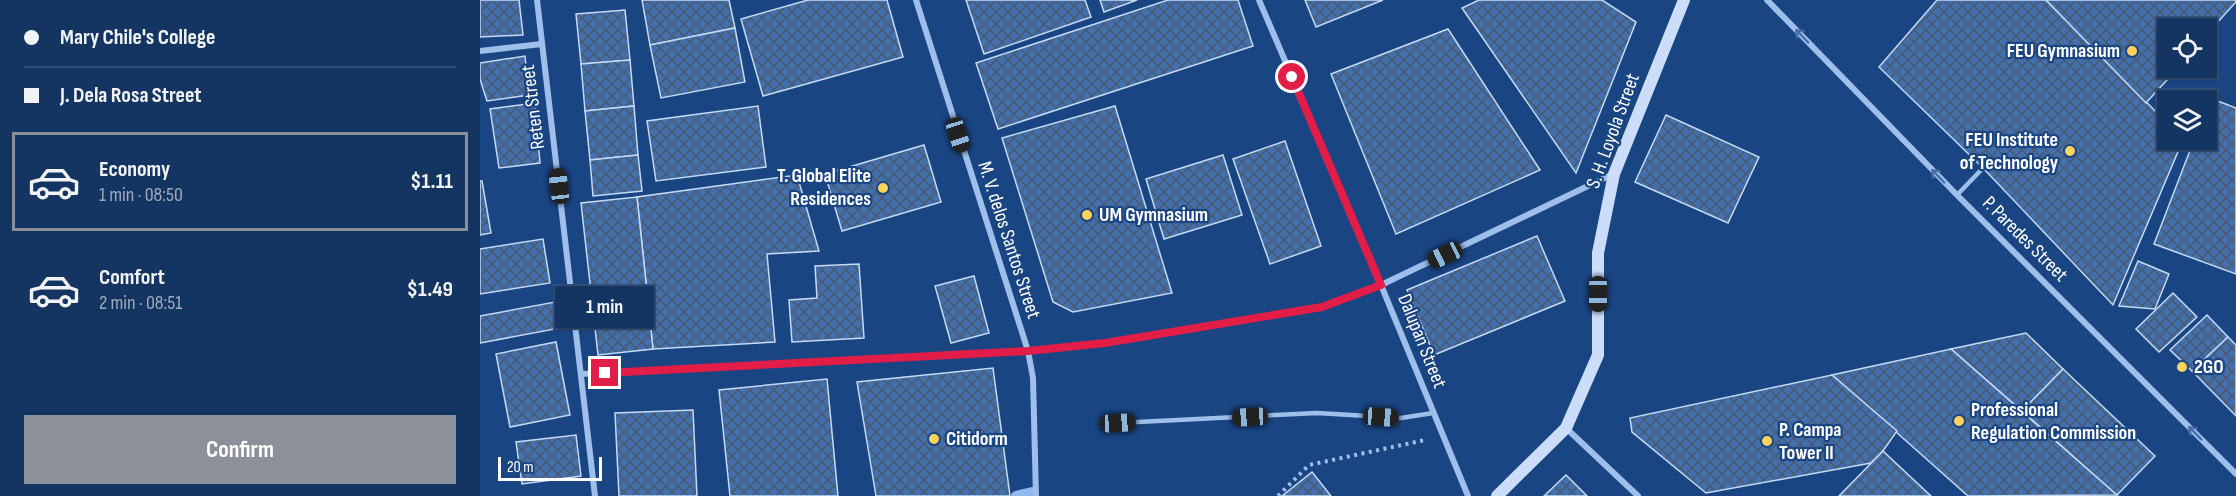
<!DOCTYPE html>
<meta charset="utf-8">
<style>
:root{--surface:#143462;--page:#213f6b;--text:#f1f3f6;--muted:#9daabe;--line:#334f77;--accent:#8c9099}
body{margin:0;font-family:"Sofia Sans Condensed",sans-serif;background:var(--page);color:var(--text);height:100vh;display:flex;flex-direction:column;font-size:22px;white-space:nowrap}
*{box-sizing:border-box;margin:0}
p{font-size:20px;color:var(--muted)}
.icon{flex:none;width:33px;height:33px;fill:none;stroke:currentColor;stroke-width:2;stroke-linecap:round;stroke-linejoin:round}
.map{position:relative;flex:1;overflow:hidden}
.panel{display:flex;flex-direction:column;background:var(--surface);width:480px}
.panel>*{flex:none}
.banner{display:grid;align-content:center;height:132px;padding:0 24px;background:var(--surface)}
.tools{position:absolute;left:1677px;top:18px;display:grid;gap:12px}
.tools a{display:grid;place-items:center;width:60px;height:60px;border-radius:0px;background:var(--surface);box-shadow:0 2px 4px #0004,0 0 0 2px var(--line);font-size:30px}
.scale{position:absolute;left:18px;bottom:15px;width:104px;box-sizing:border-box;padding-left:6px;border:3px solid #fff;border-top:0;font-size:16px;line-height:21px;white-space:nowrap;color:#fff;-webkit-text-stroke:4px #1a4583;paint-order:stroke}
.end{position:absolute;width:27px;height:27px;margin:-14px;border:8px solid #e11d48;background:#fff;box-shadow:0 0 0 3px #fff}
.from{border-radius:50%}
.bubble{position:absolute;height:42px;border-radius:0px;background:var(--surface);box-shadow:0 2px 4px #0004,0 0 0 2px var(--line);font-size:20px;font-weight:700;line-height:42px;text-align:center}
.car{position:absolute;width:18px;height:36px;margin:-18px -9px;border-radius:8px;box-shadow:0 0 4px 2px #0007;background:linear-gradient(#222 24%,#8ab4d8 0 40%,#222 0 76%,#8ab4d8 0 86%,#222 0)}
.banner b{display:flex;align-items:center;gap:21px;height:57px;font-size:22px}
.banner b+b{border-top:2px solid var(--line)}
.banner i{width:15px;height:15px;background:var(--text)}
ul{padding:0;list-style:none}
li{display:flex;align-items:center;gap:18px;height:99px;margin:0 12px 9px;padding:0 12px;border:3px solid transparent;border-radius:0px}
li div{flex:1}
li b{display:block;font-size:22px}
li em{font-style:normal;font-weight:700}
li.current{border-color:var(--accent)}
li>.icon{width:54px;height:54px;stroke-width:1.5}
.action{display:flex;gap:12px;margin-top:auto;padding:12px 24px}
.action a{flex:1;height:69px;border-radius:0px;background:var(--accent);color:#fff;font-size:24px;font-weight:700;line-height:69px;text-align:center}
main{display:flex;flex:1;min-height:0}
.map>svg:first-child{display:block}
</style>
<main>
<section class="panel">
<div class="banner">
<b><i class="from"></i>Mary Chile's College</b>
<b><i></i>J. Dela Rosa Street</b>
</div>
<ul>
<li class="current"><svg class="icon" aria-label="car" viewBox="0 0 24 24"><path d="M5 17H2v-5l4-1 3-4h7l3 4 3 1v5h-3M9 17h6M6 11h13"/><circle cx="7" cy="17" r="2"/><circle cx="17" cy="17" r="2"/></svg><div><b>Economy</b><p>1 min · 08:50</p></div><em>$1.11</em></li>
<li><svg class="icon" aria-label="car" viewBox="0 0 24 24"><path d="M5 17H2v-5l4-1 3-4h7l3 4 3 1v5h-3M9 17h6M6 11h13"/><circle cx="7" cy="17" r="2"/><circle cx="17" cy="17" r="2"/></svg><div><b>Comfort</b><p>2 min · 08:51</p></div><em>$1.49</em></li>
</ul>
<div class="action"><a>Confirm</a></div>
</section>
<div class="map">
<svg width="1756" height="496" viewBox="0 0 1756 496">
<defs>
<pattern id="building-cross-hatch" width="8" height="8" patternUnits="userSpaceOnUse" patternTransform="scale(1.5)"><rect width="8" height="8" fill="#436fac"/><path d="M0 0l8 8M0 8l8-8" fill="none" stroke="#485a72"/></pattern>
</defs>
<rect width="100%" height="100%" fill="#1a4583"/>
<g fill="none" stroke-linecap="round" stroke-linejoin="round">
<polyline stroke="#91b9ed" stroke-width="10" points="536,496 552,492"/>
</g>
<g fill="url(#building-cross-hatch)" stroke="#c4daf8" stroke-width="1.5">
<polygon points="0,0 39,0 43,35 0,37"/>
<polygon points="162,0 249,0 255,28 170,45"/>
<polygon points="328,0 407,0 423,57 283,96 261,19"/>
<polygon points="486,0 605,0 611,17 504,54"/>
<polygon points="620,0 657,0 624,12"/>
<polygon points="688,0 758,0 773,46 518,129 496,63"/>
<polygon points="825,0 903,0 836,27"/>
<polygon points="999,0 1122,0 1156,22 1096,173 982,8"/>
<polygon points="1457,0 1566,0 1686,122 1688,140 1696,140 1700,147 1633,305 1503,168 1399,67"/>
<polygon points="1566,0 1756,0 1756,2 1726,35 1726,28 1688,28 1688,68 1698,68 1666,103"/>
<polygon points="145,10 150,60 101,64 96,14"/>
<polygon points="255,28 265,82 181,98 170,45"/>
<polygon points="968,29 1060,170 916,234 851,74"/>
<polygon points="45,56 49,95 7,101 0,79 0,63"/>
<polygon points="150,60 154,106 105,111 101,64"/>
<polygon points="1730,98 1756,108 1756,274 1674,244 1714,140 1726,140 1726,107"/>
<polygon points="55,103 60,163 19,168 10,109"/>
<polygon points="154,106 158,155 110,160 105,111"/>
<polygon points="278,106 286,167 176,181 167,121"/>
<polygon points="635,106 692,293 593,312 573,302 522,138"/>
<polygon points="1186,115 1279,157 1248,223 1155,182"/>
<polygon points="805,141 841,246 790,264 753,159"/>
<polygon points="444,145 461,202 362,231 345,174"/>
<polygon points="158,155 162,191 113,196 110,160"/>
<polygon points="743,155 762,215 684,239 666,179"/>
<polygon points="317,175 339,251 287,254 295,342 173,349 157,197"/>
<polygon points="0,181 2,181 11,233 0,235"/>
<polygon points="157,197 173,349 118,355 101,203"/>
<polygon points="1057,236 1085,301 954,355 927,290"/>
<polygon points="63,239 70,283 0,294 0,249"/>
<polygon points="1658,261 1689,274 1675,309 1639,306"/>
<polygon points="379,264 384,338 312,342 309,300 337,298 335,266"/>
<polygon points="494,276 509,333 471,343 455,286"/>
<polygon points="1693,293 1717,317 1679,352 1656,329"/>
<polygon points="75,302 80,328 0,343 0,316"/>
<polygon points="1727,315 1748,337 1712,371 1690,350"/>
<polygon points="1546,333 1583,369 1542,411 1471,349"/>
<polygon points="1748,337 1756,345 1756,416 1712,371"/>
<polygon points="76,342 90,415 30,427 16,354"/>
<polygon points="1471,349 1587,451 1637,495 1488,496 1352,375"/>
<polygon points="513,368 530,496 396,496 377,382"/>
<polygon points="1583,369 1675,456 1637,495 1542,411"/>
<polygon points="1352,375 1417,431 1403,451 1391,463 1226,493 1152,432 1150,418"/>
<polygon points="347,379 358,496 250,496 239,390"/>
<polygon points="213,410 217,496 139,496 135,413"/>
<polygon points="96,435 101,476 42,484 36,442"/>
<polygon points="1403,451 1451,496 1359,496"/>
<polygon points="832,472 851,496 802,496"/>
<polygon points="1086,475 1107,496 1064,496"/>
</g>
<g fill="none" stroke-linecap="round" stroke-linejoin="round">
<polyline stroke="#9fbfeb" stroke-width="4" stroke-dasharray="3 4.5" stroke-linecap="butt" points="798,496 829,465 945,440"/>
<g stroke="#9fbfeb" stroke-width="4.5">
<polyline points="1477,195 1503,168"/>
<polyline points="638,423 837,413 921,418 953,413"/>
</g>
<g stroke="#9fbfeb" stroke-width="6">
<polyline points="57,0 115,496"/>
<polyline points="436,0 548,351 553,378 556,496"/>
<polyline points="779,0 901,285 988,496"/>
<polyline points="1287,0 1477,195 1756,474"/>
<polyline points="0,51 62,44"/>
<polyline points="102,374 548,351 625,343 842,307 901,285 1133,174"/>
<polyline points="1086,428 1158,496"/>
</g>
<polyline stroke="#cbddf8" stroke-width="12" points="1017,496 1086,428 1118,355 1118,253 1134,174 1204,0"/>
</g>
<defs><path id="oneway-shaft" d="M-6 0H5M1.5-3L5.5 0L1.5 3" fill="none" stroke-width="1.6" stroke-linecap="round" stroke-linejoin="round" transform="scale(1.5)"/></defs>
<g stroke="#4970a7">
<use href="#oneway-shaft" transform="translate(1322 36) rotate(-134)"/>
<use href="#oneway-shaft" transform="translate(1458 176) rotate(-134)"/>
<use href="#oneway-shaft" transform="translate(1715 433) rotate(-135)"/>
</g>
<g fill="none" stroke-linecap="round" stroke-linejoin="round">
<polyline stroke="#e11d48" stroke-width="8" points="125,373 548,351 625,343 842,307 901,285 812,77"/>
</g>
<g fill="#fdd35b" stroke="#1a4583" stroke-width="2">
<circle cx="1652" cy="51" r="6"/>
<circle cx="1590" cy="151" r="6"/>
<circle cx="403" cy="188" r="6"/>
<circle cx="607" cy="215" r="6"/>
<circle cx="1702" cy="367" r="6"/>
<circle cx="1479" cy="421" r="6"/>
<circle cx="454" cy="439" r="6"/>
<circle cx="1287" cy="441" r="6"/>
</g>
<g text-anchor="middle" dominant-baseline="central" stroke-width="4.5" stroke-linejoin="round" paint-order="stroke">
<g font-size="20" font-weight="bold" fill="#fff" stroke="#1a4583" text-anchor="start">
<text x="1640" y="51" text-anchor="end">FEU Gymnasium</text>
<text x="1578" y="140" text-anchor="end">FEU Institute<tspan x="1578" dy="23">of Technology</tspan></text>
<text x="391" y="176" text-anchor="end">T. Global Elite<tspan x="391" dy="23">Residences</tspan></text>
<text x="619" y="215">UM Gymnasium</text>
<text x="1714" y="367">2GO</text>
<text x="1491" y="410">Professional<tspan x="1491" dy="23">Regulation Commission</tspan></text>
<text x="1299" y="430">P. Campa<tspan x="1299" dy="23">Tower II</tspan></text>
<text x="466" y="439">Citidorm</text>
</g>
<g font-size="20" fill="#fff" stroke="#1a4583">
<text transform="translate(53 107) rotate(-97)">Reten Street</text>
<text transform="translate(1133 131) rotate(-70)">S. H. Loyola Street</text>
<text transform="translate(1545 239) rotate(45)">P. Paredes Street</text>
<text transform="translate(529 240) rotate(72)">M. V. delos Santos Street</text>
<text transform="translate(942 341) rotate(68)">Dalupan Street</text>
</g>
</g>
</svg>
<div class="tools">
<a><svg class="icon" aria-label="locate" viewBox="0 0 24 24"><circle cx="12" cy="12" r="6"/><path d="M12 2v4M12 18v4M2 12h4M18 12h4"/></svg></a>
<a><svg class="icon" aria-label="layers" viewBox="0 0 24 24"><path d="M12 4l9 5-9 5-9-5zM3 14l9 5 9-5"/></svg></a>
</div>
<div class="scale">20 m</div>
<i class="end from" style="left:812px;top:77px"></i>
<i class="end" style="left:125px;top:373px"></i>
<div class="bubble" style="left:75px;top:286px;width:99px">1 min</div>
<i class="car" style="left:478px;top:135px;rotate:162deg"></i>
<i class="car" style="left:79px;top:186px;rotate:353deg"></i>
<i class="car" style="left:965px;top:255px;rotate:245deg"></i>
<i class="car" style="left:1118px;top:294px;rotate:180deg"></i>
<i class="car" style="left:770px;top:417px;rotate:267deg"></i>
<i class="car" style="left:901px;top:417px;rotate:94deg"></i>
<i class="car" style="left:638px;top:423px;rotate:87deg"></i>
</div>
</main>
